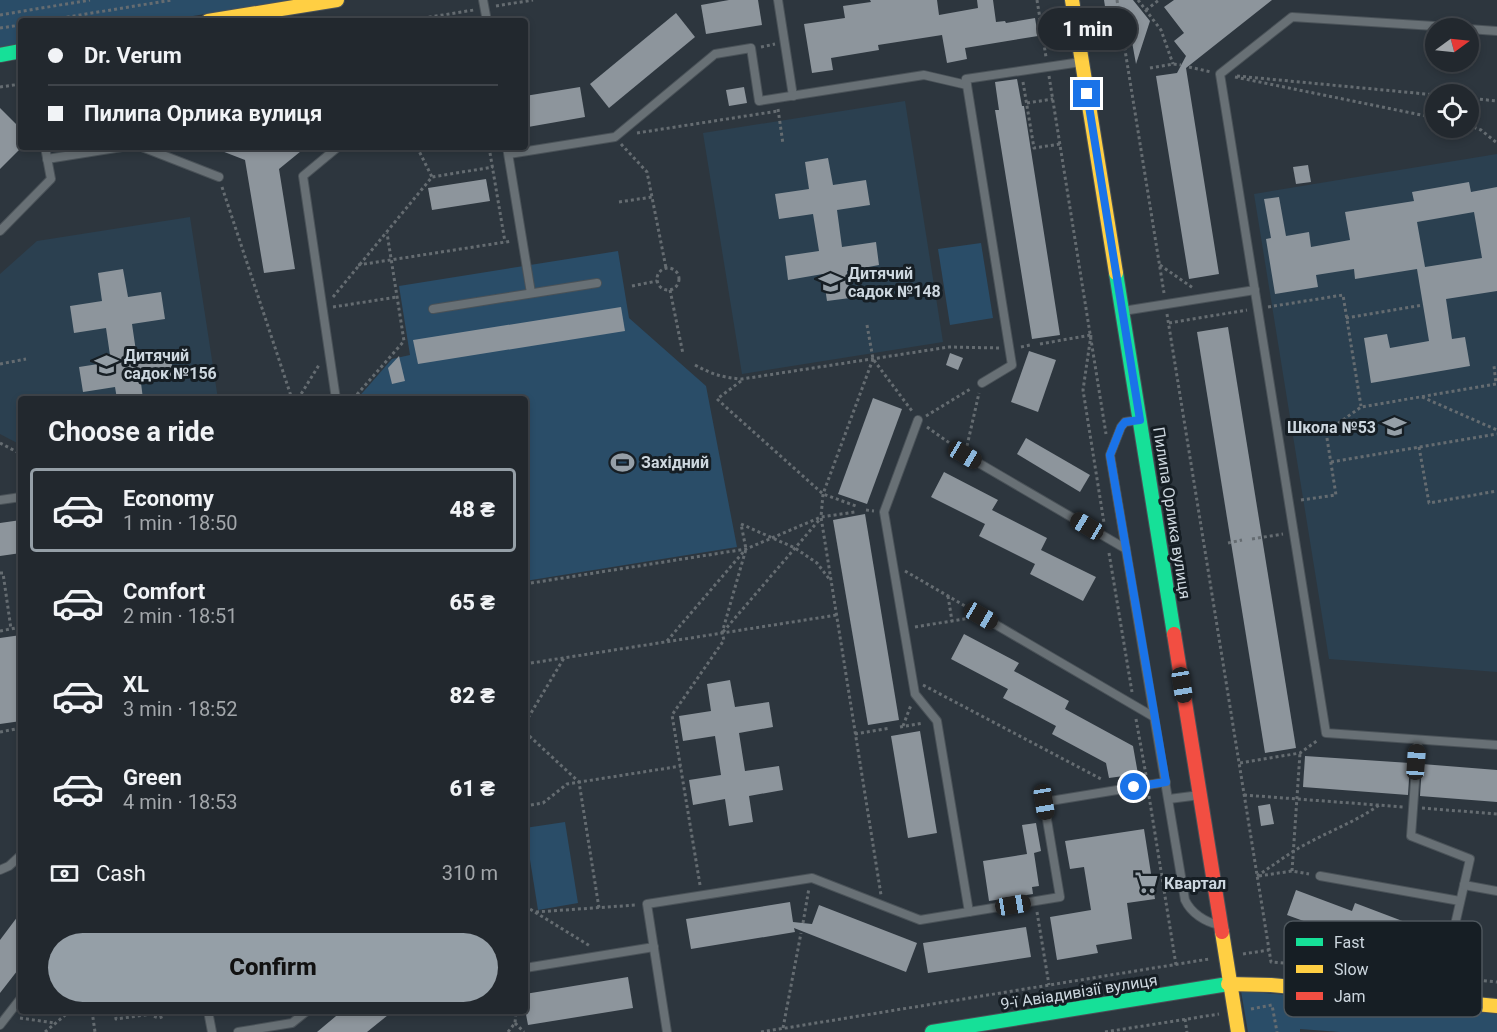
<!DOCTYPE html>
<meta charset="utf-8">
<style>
:root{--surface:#22282e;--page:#2a3036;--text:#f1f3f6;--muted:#a2a6aa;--line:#3f444a;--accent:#959fa7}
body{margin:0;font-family:Roboto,sans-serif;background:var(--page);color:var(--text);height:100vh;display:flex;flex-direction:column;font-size:22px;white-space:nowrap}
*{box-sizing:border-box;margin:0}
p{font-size:20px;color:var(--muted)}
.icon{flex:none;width:33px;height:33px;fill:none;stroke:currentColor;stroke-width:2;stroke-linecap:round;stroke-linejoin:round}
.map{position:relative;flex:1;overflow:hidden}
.details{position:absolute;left:18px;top:396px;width:510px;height:618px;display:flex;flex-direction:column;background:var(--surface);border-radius:6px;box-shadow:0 3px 9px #0003,0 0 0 2px var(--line)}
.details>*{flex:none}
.guide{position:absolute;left:18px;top:18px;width:510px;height:132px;border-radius:6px;box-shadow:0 3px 9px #0003,0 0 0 2px var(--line);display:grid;align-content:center;height:132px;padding:0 30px;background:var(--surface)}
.needle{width:39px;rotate:75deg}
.controls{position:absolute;left:1425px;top:18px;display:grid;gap:12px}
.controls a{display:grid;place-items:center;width:54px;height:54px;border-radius:50%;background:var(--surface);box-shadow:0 3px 9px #0003,0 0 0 2px var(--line);font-size:30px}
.end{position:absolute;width:27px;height:27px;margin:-14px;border:8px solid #1a73e8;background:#fff;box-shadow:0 0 0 3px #fff}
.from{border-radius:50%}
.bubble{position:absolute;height:42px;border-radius:21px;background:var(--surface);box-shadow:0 3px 9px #0003,0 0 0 2px var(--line);font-size:20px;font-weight:800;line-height:42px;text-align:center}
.car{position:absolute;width:18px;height:36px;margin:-18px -9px;border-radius:8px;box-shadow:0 0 4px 2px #0007;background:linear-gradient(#222 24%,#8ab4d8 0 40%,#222 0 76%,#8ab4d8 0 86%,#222 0)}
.guide b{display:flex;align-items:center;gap:21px;height:57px;font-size:22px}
.guide b+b{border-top:2px solid var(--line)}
.guide i{width:15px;height:15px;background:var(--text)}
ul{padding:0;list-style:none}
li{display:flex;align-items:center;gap:18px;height:84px;margin:0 12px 9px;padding:0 18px;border:3px solid transparent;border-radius:6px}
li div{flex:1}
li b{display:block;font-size:22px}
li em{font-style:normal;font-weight:800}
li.current{border-color:var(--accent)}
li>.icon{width:54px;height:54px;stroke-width:1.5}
h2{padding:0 30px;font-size:27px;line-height:72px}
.pay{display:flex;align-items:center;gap:15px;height:66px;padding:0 30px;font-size:22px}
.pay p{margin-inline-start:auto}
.primary-button{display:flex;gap:12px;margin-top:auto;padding:12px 30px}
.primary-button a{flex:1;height:69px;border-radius:36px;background:var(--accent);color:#111;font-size:24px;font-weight:800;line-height:69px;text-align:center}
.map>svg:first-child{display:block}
</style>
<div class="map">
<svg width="1497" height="1032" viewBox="0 0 1497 1032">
<rect width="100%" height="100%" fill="#2d363e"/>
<g fill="#2b4050">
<polygon points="905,101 943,342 742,374 703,133"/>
<polygon points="1497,154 1497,672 1329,659 1254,194"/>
<polygon points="190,217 218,399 21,399 21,445 0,434 0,274 37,241"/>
</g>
<g fill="#2a4d68">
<polygon points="0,0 291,0 162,21 21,21 21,44 0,47"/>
<polygon points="981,243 993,318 950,325 938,249"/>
<polygon points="618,251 629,318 706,386 737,547 525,581 525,399 357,399 392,359 410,355 399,286"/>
<polygon points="565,822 578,903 538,910 525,828"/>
<polygon points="1241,991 1497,1014 1497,1032 1340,1032 1300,1029 1300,1032 1248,1032"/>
</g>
<g fill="#8d959c" fill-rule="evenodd">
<polygon points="729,0 758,0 762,25 706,34 701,5"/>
<polygon points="870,0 937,0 939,15 978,8 977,0 993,0 996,22 1005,21 1006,23 1035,18 1038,36 965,48 967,59 947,63 942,35 878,45 879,50 831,58 833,70 812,73 804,24 845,18 843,6 871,2"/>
<polygon points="1104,0 1133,0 1150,21 1136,64 1132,42 1111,45"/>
<polygon points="1174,0 1272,0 1186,68 1219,274 1189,279 1156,76 1177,73 1186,56 1174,41 1184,33 1164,7"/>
<polygon points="676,13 695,37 609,108 590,84"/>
<polygon points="1017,79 1022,106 1024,106 1060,335 1032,339 995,110 999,110 995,82"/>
<polygon points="580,87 585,117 528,127 525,111 525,96"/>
<polygon points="744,87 747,103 729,106 726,90"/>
<polygon points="0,108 21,129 21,148 0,169"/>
<polygon points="214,147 306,147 279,169 295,269 264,273 245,160 214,148"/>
<polygon points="828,158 833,185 866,180 870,205 837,210 842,247 876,242 879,265 847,271 850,298 827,301 823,274 788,280 785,256 819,251 813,214 779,219 775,194 809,189 805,162"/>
<polygon points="1308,165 1311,182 1296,184 1293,167"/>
<polygon points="486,179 490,201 432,210 428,188"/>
<path d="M 1469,182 L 1471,192 L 1497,187 L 1497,291 L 1446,299 L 1452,339 L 1465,337 L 1470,366 L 1371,383 L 1364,338 L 1387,334 L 1390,348 L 1429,341 L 1417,269 L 1355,279 L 1354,269 L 1316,275 L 1318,287 L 1275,294 L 1266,239 L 1271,238 L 1264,199 L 1279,197 L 1286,236 L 1309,232 L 1311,247 L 1350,240 L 1345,212 L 1414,201 L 1412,192 ZM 1474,212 L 1482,258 L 1425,267 L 1417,222 Z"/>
<polygon points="123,269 128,297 161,292 165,319 132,324 137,358 170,353 174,378 141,383 143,399 117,399 115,387 83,392 79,367 111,362 106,328 74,333 70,306 102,301 98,273"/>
<polygon points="621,307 625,331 418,364 413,340"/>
<polygon points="1228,327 1296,748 1265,753 1197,332"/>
<polygon points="1029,351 1056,360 1038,412 1011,402"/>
<polygon points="950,353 963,358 958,370 946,365"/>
<polygon points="399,356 405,381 392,384 388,368"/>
<polygon points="873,398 902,409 867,504 838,494"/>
<polygon points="1026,438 1090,475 1080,492 1017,454"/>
<polygon points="944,472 998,500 992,510 1047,538 1041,550 1096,577 1083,601 1030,574 1035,564 979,536 985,524 931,497"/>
<polygon points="865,514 899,720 868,725 833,520"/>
<polygon points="21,520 21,553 0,556 0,523"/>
<polygon points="964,634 1019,663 1014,671 1069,701 1065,709 1133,746 1138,774 1109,778 1106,763 1052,734 1056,726 1003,698 1008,689 951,659"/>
<polygon points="21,635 21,721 0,724 0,638"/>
<polygon points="730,680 735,707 769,702 773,727 739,733 745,771 779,766 783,790 749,796 753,822 729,826 725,799 693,805 689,780 721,775 715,736 683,741 679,716 711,711 707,684"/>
<polygon points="920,731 937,833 908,838 891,736"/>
<polygon points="1305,756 1410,763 1408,795 1303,787"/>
<polygon points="1422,764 1497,770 1497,802 1420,796"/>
<polygon points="1270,804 1274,824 1261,826 1258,806"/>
<polygon points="1036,823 1041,851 1034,853 1039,886 1032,887 1033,894 989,901 983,861 1027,854 1022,825"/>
<polygon points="1144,829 1155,899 1127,903 1132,939 1096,945 1098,953 1057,960 1050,917 1091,910 1084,867 1070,869 1065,841"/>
<polygon points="1296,890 1352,911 1355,903 1413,925 1404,950 1348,929 1345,936 1287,915"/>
<polygon points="790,902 793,922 812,924 819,905 917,943 906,972 794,928 795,932 691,949 686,919"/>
<polygon points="21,912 21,966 0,993 0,940"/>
<polygon points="1026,927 1031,957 928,973 923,943"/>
<polygon points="628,977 633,1008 528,1025 525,1009 525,994"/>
<polygon points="342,1011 393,1011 367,1032 317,1032"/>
</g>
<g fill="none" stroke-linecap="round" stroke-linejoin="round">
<defs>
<g id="lane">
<polyline points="483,0 487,21"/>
<polyline points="778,0 793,96"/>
<polyline points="1466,28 1292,17 1220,74 1326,733 1497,745"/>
<polyline points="1468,29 1497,31"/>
<polyline points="142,147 219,177"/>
<polyline points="507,147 531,293"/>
<polyline points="509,154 615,137 715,54 751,48 759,101 924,75 967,85"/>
<polyline points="47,159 122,147"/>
<polyline points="0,231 51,179 45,147"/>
<polyline points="433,309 597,283"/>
<polyline points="1123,311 1255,290"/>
<polyline points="982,383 1012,365 966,79 1081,62"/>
<polyline points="336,399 303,176 338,147"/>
<polyline points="918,420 884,512 915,694 937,721 969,912"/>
<path d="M 1139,420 L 1125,422 L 1121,427 L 1110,455 L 1185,900 C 1191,913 1205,922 1219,925"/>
<polyline points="965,455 1126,549"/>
<polyline points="0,500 21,497"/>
<polyline points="981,616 1154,717"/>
<polyline points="1418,740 1411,836 1470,859 1438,999"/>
<polyline points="1169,799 1200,795"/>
<polyline points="0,870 9,866 21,855"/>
<polyline points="1320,876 1460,901"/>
<polyline points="1464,885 1497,891"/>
<polyline points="525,968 654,947"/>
<polyline points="208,1011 212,1032"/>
<polyline points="0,1025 21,998"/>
<polyline points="238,1032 292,1023 307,1011"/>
<polyline points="667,1032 647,904 812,878 920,920 1060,897 1044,802 1166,782"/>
</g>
<g id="fast">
<polyline points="0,55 21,51"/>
<polyline points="1116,273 1174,634"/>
<polyline points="932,1032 1228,984"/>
</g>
<g id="slow">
<polyline points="1072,0 1116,273"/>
<polyline points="208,21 337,0"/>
<polyline points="1222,932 1238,1032"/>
<polyline points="1228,984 1271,985 1497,1006"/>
</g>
<polyline id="jam" points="1174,634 1222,932"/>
</defs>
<use href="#lane" stroke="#4a5258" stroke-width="10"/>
<use href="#fast" stroke="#4a5258" stroke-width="16"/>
<use href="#slow" stroke="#4a5258" stroke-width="16"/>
<use href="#jam" stroke="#4a5258" stroke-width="16"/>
<g stroke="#656c71" stroke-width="3" stroke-dasharray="3 3" stroke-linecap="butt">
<polyline points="1037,0 1046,57"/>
<polyline points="1117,0 1164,293"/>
<polyline points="1138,0 1161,30 1173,64"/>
<polyline points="496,6 533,0"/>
<polyline points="1146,10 1159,0"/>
<polyline points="0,15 90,0"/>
<polyline points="43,21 172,0"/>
<polyline points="405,21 474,10"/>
<polyline points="0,28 21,25"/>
<polyline points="761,47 775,44"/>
<polyline points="1189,67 1211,72"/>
<polyline points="1150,68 1173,64 1181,65"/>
<polyline points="1049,76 1106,434"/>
<polyline points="1237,76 1436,95"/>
<polyline points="1235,77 1436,118"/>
<polyline points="1023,82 1034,148 1060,144"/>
<polyline points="0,87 21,84"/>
<polyline points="1468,98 1497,101"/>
<polyline points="1027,103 1053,99"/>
<polyline points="778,109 783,144"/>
<polyline points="1468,125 1481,130 1497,143"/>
<polyline points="637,133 778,111"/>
<polyline points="621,144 647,172 666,268"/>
<polyline points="417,147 432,177"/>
<polyline points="489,147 505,242"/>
<polyline points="222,187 292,399"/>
<polyline points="619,202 652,197"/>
<polyline points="358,265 512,241"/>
<polyline points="1160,265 1193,288"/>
<circle cx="668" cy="279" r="11"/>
<polyline points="632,286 657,281"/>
<polyline points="670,290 683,354"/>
<polyline points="333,297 432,177 493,167"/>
<polyline points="333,307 397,297"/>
<polyline points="1268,307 1343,295 1361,406"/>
<polyline points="1167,314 1271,962 1432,976"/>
<polyline points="1346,318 1423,305"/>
<polyline points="1169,323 1247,310"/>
<polyline points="867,325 873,359 912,411"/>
<polyline points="1091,335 1083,390 1104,523"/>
<polyline points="1040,344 1091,335"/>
<polyline points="1021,347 1030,345"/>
<polyline points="873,359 823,494 821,517 881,895"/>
<polyline points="0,364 26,359"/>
<path d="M 695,365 C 711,374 724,378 742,379 L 949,347 L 1000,348"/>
<polyline points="741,381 717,399 823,494 856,506"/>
<polyline points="1422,397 1497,430"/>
<polyline points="298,399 319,365"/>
<polyline points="353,399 404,341 387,233"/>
<polyline points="926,416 972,388"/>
<polyline points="927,427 958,449"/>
<polyline points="0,443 21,454"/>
<polyline points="967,446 979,393"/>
<polyline points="1419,447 1429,503 1497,491"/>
<polyline points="1331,462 1497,434"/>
<polyline points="1301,500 1336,495 1326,432 1361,407 1496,384 1494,366"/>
<polyline points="866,510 874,511"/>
<polyline points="741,524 795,548 817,563 830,580"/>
<polyline points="1252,539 1283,534"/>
<polyline points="1228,543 1242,540"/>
<polyline points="1109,553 1132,692"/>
<polyline points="905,571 972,610"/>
<polyline points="0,573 3,573 11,629"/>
<polyline points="525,584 746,549 821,517 855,512"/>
<polyline points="948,596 952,621"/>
<polyline points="915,627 970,618"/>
<polyline points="0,631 21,627"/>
<polyline points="723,632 820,519"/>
<polyline points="667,641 745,550"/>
<polyline points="525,664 837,615"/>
<polyline points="923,685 1103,780"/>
<polyline points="1136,719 1146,775"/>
<polyline points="525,723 564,658"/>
<polyline points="903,726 911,705"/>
<polyline points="900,727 923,723"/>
<polyline points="19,729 21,739"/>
<polyline points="0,732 21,728"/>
<polyline points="525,732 579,782 599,908"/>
<polyline points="855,734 890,728"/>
<polyline points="1240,763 1300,753 1318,740"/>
<polyline points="1244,795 1404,807"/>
<polyline points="1149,796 1176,965"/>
<polyline points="525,806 543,803 567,784 681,766"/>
<polyline points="1422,808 1497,814"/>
<polyline points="1292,871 1300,753"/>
<path d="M 1257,876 C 1274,865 1290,852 1308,843 C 1332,830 1357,821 1379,805"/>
<polyline points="1259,876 1292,871 1309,874"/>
<polyline points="700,885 672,715 724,640 722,633 746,549 741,524"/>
<polyline points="525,906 590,946"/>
<polyline points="536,912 636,905"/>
<polyline points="1037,912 1049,985"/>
<polyline points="803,923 809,888"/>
<polyline points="1243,954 1269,950"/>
<polyline points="1454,978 1497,982"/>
<polyline points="1251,1009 1272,1005 1277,1032"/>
<polyline points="80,1011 84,1013 90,1011"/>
<polyline points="92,1011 95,1032"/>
<polyline points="115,1011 116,1019 152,1014"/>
<polyline points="153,1011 153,1016 159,1018 164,1016 165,1011"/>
<polyline points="20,1018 55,1023"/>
<polyline points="1185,1019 1187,1032"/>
<polyline points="515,1023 524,1032"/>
<polyline points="783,1028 801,933"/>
<polyline points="45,1032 70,1011"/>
<polyline points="508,1032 515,1023 516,1011"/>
<polyline points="761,1032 1209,959"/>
<polyline points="1105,1032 1219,1014"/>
</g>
<use href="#lane" stroke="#687075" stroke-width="8"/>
<use href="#fast" stroke="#16e098" stroke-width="14"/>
<use href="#slow" stroke="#ffcf43" stroke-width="14"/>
<use href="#jam" stroke="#f24e42" stroke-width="14"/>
</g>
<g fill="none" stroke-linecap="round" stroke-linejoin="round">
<polyline stroke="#1a73e8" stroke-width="8" points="1087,94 1140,420 1125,422 1121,427 1110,455 1166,782 1134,787"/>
</g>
<defs>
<symbol id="school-bare" viewBox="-9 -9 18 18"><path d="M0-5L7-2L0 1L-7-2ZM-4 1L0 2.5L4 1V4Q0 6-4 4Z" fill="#959fa7" stroke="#161e24" stroke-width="2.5" paint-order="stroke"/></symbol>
<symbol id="stadium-bare" viewBox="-9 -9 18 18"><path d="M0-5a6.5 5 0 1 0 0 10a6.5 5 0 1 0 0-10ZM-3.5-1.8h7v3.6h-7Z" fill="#959fa7" stroke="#161e24" stroke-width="2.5" paint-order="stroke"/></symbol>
<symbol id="supermarket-bare" viewBox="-9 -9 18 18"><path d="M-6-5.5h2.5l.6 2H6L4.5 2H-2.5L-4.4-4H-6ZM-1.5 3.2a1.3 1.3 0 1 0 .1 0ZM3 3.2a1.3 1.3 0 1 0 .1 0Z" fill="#959fa7" stroke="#161e24" stroke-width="2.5" paint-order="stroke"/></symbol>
</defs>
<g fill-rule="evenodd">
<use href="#school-bare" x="814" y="266" width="33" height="33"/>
<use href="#school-bare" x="90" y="348" width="33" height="33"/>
<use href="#school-bare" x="1378" y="410" width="33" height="33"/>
<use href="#stadium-bare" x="606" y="446" width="33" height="33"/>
<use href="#supermarket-bare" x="1130" y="866" width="33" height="33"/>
</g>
<g text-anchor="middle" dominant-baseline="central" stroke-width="6" stroke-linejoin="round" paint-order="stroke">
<g font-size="16" font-weight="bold" fill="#cdd7df" stroke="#161e24" text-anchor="start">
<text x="848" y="273">Дитячий<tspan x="848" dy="18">садок №148</tspan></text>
<text x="124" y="355">Дитячий<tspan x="124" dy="18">садок №156</tspan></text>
<text x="1376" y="427" text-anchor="end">Школа №53</text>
<text x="641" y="462">Західний</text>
<text x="1164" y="883">Квартал</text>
</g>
<g font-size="16" fill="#cdd7df" stroke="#161e24">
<text transform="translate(1172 513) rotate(81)">Пилипа Орлика вулиця</text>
<text transform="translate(1079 992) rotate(-9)">9-ї Авіадивізії вулиця</text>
</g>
</g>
<rect x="1284" y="921" width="198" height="96" rx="9" fill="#161e24" stroke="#4d565c" stroke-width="1.5"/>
<rect x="1296" y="938" width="27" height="8" fill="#16e098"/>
<rect x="1296" y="965" width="27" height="8" fill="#ffcf43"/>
<rect x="1296" y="992" width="27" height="8" fill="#f24e42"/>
<g font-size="16" fill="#cdd7df">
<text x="1334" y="948">Fast</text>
<text x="1334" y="975">Slow</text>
<text x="1334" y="1002">Jam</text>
</g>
</svg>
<div class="controls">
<a><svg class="needle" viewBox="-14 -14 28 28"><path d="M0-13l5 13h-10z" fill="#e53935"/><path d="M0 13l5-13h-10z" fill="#a2a6aa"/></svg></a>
<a><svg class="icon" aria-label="locate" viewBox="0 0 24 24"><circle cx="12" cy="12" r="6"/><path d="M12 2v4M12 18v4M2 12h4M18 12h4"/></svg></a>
</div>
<i class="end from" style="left:1134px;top:787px"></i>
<i class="end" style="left:1087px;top:94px"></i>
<div class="bubble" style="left:1038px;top:8px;width:99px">1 min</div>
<i class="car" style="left:965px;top:455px;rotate:121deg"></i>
<i class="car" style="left:1087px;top:526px;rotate:301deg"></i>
<i class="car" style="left:981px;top:616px;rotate:120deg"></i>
<i class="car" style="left:1182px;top:685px;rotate:171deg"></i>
<i class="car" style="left:1416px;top:762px;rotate:4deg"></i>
<i class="car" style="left:1044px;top:802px;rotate:171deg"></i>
<i class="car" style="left:1013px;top:905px;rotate:81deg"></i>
<div class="guide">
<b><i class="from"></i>Dr. Verum</b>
<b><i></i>Пилипа Орлика вулиця</b>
</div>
<section class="details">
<h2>Choose a ride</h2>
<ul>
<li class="current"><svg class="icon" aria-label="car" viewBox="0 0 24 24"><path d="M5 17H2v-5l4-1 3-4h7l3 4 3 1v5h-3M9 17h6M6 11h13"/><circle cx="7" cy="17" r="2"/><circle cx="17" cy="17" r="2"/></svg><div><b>Economy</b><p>1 min · 18:50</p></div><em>48 ₴</em></li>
<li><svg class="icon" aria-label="car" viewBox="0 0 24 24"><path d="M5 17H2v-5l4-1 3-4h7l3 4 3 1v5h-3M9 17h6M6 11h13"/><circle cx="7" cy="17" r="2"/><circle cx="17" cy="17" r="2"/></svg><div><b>Comfort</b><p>2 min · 18:51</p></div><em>65 ₴</em></li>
<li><svg class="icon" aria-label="car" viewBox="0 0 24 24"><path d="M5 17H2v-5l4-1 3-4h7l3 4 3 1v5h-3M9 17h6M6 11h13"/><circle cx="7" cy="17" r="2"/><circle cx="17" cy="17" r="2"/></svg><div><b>XL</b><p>3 min · 18:52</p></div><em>82 ₴</em></li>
<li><svg class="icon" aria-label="car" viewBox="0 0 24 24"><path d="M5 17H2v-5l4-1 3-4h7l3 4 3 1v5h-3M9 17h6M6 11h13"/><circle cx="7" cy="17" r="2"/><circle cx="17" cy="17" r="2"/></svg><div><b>Green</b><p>4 min · 18:53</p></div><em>61 ₴</em></li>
</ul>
<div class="pay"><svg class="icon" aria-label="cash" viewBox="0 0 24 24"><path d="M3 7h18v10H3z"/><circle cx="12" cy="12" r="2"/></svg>Cash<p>310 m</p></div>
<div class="primary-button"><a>Confirm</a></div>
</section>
</div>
